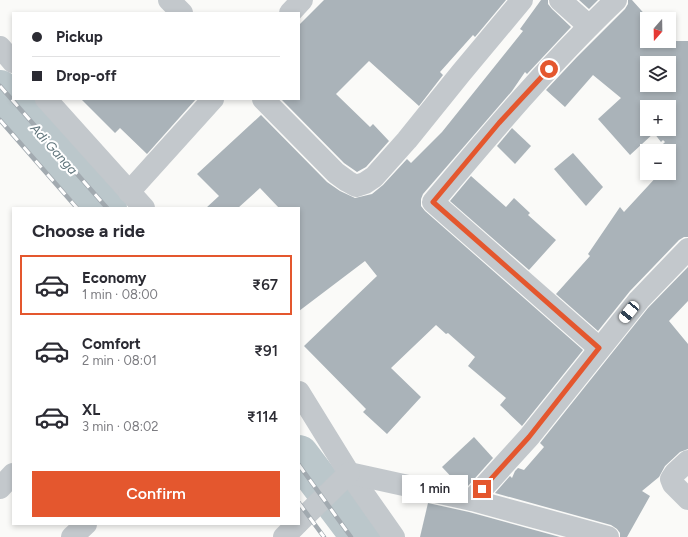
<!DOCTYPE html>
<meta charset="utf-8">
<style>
:root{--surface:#fff;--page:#f7f7f7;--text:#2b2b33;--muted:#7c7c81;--line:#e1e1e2;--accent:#e4572e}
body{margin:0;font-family:Figtree,sans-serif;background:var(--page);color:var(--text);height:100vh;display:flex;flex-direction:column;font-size:15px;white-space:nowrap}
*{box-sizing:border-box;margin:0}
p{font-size:13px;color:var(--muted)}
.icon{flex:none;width:22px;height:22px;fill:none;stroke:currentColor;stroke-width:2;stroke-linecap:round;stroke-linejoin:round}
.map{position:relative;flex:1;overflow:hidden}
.side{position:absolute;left:12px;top:207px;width:288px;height:318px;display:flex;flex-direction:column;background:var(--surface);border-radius:0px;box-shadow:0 2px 6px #0003}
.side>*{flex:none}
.hud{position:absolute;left:12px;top:12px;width:288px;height:88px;border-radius:0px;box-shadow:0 2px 6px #0003;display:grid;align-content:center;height:88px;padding:0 20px;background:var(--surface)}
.needle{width:26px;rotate:200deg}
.controls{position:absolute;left:640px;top:12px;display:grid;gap:8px}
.controls a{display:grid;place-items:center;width:36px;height:36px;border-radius:0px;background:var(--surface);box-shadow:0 2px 6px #0003;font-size:20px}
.end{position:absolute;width:18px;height:18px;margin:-9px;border:5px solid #e4572e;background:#fff;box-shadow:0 0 0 2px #fff}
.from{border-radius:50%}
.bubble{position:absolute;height:28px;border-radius:0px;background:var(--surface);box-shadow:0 2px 6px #0003;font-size:13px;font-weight:600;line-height:28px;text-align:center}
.car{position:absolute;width:12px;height:24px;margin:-12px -6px;border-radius:5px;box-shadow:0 0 3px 1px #0007;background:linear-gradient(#fff 24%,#345 0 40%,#fff 0 76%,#345 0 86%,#fff 0)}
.hud b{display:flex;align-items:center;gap:14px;height:38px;font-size:15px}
.hud b+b{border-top:1px solid var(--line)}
.hud i{width:10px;height:10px;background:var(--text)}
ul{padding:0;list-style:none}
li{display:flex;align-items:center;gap:12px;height:60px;margin:0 8px 6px;padding:0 12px;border:2px solid transparent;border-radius:0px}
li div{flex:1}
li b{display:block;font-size:15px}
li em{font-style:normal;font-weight:600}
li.active{border-color:var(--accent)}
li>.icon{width:36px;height:36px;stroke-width:1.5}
h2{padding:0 20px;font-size:18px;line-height:48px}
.cta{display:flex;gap:8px;margin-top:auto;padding:8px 20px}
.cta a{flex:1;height:46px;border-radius:0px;background:var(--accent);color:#fff;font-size:16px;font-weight:600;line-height:46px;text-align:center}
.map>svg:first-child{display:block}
</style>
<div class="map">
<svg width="688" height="537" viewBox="0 0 688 537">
<rect width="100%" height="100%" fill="#fafaf8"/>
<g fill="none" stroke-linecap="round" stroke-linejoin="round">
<g stroke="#bbc7cb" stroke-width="40">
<polyline points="0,90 107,208"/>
<polyline points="299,455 361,537"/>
</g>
</g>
<g fill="#aab3b9" fill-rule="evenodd">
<polygon points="324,0 506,0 475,37 473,35 440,72 443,75 419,106 369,61 336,94 370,127 373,124 389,141 366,167 357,172 344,163 281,99 299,99 299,25"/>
<polygon points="541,0 548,0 548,4 552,9 571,27 527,74 525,72 512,91 423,194 421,199 421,206 425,211 583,350 522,426 500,405 506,398 468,366 475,357 448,333 446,334 436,325 391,368 421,397 387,434 363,412 366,409 304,346 377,276 365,261 299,311 299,208 279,208 260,188 238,208 206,208 219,196 197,174 261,115 327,182 340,191 355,198 372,194 383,185 407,159 411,163 442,132 523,31 520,29"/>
<polygon points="579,0 598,0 589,9"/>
<path d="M 628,0 L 632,0 L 649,19 L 647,19 L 647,41 L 688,41 L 688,237 L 684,237 L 679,240 L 630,291 L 598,331 L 556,294 L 590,256 L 588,254 L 620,207 L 624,212 L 660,173 L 669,173 L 669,165 L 675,159 L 663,144 L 665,142 L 663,140 L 661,142 L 654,133 L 630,155 L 598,119 L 621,98 L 593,75 L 565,107 L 546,90 L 577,57 L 625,9 L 628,4 ZM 647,63 L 669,63 L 669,85 L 647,85 ZM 647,107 L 669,107 L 669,129 L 647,129 Z"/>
<polygon points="81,99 196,99 147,154 120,128 115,133"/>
<polygon points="512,128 531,146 515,164 497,146"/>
<polygon points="573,153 603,187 586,206 554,169"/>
<polygon points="471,176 506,207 514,198 530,213 528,215 556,240 529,270 450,201"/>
<polygon points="688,267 688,301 669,321 688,344 688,449 680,452 665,466 659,477 642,491 650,496 627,537 620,537 620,533 617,529 611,525 495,493 510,476 512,478 515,471 518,468 524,470 544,447 540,443 648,308"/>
<polygon points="474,437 493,458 468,486 458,484 442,467"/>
<polygon points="428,503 469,512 560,537 420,537"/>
</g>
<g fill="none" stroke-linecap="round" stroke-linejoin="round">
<g stroke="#c3c8cc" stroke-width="22">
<polyline points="169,0 182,13"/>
<polyline points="560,0 589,26"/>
<polyline points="290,13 302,0"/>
<polyline points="0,47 13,62"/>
<polyline points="46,99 144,208"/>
<polyline points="263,99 336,173 347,181 356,186 365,183 374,177 407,140 461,73 522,0"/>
<polyline points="129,192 213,99"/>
<path d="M 599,348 L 433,202 C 491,133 550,63 616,0"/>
<polyline points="299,392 349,473 394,537"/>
<polyline points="688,461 675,473 671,479 673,484 688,499"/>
<polyline points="349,473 472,500 608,537"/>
<polyline points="0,488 13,474"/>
<polyline points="472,500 529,437 639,300 688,249"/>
<polyline points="299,522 349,473"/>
<polyline points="72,537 86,524"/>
<polyline points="284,537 297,524"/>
</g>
<defs>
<g id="rail">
<polyline points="0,86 107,208"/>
<polyline points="0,120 77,208"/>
<polyline points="299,465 351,537"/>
<polyline points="299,503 324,537"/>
</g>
</defs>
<use href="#rail" stroke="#a2aab0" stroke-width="4.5"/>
<use href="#rail" stroke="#fff" stroke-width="3" stroke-dasharray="9" stroke-linecap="butt"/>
</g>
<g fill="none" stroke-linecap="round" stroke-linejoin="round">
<polyline stroke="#e4572e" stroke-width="5" points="482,489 529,437 599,348 433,202 499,123 549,69"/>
</g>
<g text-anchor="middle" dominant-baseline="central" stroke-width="4" stroke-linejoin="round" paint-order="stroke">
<g font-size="13" font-style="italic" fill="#60757c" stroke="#fff">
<text transform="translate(54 149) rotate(48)">Adi Ganga</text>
</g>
</g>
</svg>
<div class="controls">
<a><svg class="needle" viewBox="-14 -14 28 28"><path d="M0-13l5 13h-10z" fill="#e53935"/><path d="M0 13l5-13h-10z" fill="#7c7c81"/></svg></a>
<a><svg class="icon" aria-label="layers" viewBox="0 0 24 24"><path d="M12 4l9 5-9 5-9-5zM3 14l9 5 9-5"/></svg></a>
<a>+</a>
<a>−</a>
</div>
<i class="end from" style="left:549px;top:69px"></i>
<i class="end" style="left:482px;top:489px"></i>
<div class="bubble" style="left:402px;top:475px;width:66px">1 min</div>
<i class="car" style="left:629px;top:312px;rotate:219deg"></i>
<div class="hud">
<b><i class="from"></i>Pickup</b>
<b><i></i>Drop-off</b>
</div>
<section class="side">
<h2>Choose a ride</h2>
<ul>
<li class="active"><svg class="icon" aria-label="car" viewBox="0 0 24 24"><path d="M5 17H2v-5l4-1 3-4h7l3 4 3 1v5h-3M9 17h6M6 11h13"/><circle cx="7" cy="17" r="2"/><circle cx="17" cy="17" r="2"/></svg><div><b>Economy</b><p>1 min · 08:00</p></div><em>₹67</em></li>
<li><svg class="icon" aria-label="car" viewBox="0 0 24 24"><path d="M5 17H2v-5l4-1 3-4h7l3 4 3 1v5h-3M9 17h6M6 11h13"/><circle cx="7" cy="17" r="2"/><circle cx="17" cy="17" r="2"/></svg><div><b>Comfort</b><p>2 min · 08:01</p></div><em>₹91</em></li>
<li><svg class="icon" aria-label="car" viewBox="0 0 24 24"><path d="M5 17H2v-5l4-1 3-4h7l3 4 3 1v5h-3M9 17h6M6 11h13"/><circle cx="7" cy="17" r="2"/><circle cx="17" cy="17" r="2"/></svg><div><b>XL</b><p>3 min · 08:02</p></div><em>₹114</em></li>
</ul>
<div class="cta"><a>Confirm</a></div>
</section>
</div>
